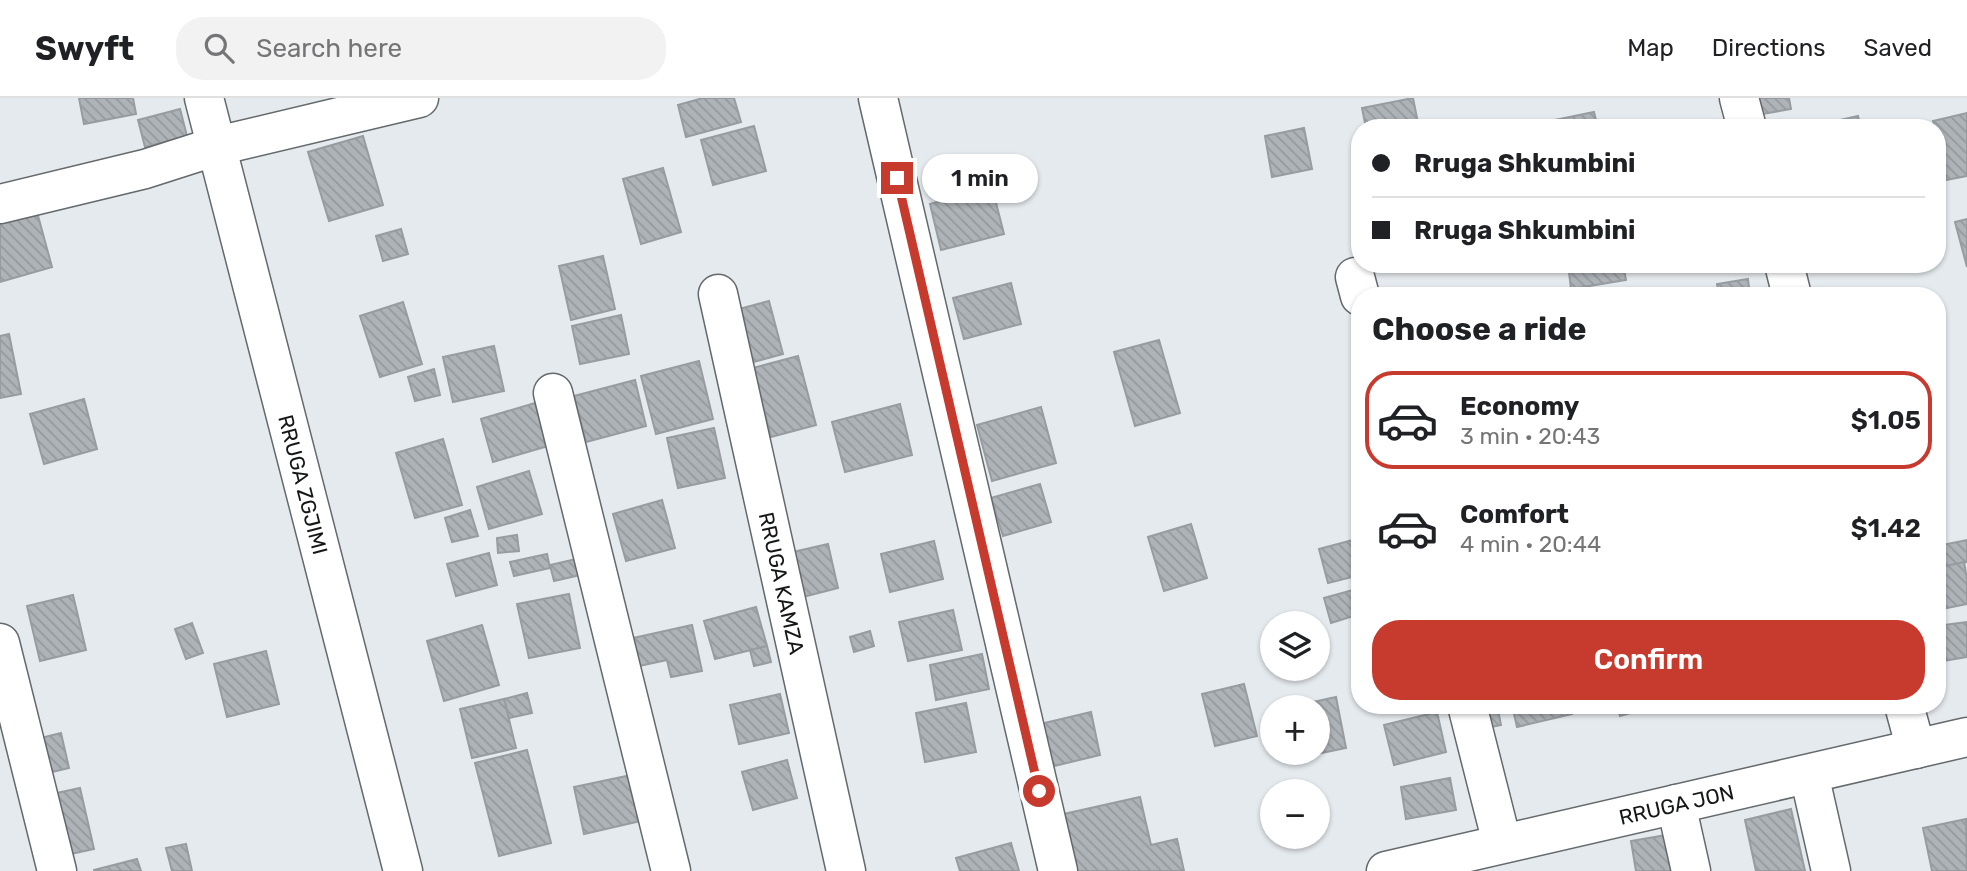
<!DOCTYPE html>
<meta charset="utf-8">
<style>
:root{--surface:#fff;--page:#f2f2f2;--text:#202124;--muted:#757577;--line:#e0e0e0;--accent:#c73a2e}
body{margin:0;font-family:Rubik,sans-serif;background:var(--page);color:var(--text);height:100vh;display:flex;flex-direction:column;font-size:26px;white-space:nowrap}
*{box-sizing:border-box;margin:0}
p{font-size:23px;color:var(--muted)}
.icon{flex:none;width:38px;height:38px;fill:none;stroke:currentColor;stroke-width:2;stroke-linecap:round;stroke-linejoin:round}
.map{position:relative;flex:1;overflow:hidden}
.side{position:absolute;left:1351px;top:189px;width:595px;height:427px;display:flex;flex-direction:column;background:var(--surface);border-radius:28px;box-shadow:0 2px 5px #0004}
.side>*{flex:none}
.guide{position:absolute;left:1351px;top:21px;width:595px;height:154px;border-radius:28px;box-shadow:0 2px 5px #0004;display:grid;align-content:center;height:154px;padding:0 21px;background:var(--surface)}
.tools{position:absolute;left:1260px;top:513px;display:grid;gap:14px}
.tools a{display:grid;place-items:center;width:70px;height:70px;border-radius:50%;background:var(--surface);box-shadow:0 2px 5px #0004;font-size:35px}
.end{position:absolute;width:32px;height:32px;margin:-16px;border:9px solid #c73a2e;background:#fff;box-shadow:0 0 0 4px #fff}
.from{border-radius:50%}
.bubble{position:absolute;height:49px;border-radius:24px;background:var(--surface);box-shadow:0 2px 5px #0004;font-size:23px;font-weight:600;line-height:49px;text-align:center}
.guide b{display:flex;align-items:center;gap:24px;height:66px;font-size:26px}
.guide b+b{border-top:2px solid var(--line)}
.guide i{width:18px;height:18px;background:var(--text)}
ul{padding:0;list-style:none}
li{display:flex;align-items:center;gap:21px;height:98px;margin:0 14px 10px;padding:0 7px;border:4px solid transparent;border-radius:28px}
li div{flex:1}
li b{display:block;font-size:26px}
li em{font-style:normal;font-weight:600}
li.on{border-color:var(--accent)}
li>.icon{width:63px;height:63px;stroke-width:1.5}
h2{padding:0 21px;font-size:32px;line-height:84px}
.cta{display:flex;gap:14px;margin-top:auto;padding:14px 21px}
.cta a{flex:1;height:80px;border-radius:28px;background:var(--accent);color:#fff;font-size:28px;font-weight:600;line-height:80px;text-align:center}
header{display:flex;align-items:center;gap:42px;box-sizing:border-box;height:98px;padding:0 35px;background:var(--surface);border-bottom:2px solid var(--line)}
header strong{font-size:33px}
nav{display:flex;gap:38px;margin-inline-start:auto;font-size:24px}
.search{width:490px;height:63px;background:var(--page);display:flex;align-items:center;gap:18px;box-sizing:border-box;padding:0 24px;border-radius:28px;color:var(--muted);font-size:26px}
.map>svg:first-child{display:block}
</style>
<header>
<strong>Swyft</strong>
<div class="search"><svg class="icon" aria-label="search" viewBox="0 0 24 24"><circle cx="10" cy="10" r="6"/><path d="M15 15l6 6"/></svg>Search here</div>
<nav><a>Map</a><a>Directions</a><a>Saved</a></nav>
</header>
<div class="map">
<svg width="1967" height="773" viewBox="0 0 1967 773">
<defs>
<pattern id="building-back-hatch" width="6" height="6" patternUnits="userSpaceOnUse" patternTransform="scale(1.75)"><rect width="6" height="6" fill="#aeb3b7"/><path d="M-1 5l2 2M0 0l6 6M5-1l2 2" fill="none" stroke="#95999d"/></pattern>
</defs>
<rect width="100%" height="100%" fill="#e5eaee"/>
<g fill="url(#building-back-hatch)" stroke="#979ca0" stroke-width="2">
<polygon points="79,0 133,0 136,16 84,26"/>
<polygon points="703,0 734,0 741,24 686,39 678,7"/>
<polygon points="1413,0 1419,30 1366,30 1362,10"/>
<polygon points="1759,0 1789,0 1791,11 1762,16"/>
<polygon points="180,11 187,38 145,49 138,22"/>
<polygon points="1594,14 1598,30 1546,30 1545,24"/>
<polygon points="1967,15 1967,78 1946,82 1937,42 1937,30 1935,30 1933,23"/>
<polygon points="1858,18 1861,30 1805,30"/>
<polygon points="1705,22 1706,30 1660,30 1660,28"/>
<polygon points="754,28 766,73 713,87 701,42"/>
<polygon points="1304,30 1312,71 1272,79 1265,38"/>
<polygon points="363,38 383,107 329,123 308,54"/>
<polygon points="663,70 681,134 641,146 623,81"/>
<polygon points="992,89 1004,136 941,152 930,106"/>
<polygon points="37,114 52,169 0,184 0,125"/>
<polygon points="1967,121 1967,169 1955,124"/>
<polygon points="401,131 408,156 383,163 376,138"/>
<polygon points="603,158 615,211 571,222 559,168"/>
<polygon points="1568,166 1623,166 1626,182 1571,191"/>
<polygon points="1748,181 1750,198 1719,198 1717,186"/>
<polygon points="1011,185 1021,226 964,241 953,200"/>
<polygon points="769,203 783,256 742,267 728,214"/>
<polygon points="403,204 422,266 380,279 360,218"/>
<polygon points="621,217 629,256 580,266 572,228"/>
<polygon points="9,236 21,296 0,300 0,238"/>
<polygon points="1159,242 1180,315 1135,328 1114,254"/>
<polygon points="494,248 504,293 453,304 443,259"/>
<polygon points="798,258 816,327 771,339 753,270"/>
<polygon points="699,263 713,321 656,336 641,278"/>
<polygon points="434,271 440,297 415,303 408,279"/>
<polygon points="635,282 646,328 586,344 574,298"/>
<polygon points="84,301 97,351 44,366 30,316"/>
<polygon points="535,305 548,348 493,364 481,321"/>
<polygon points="900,306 912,357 845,374 832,324"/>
<polygon points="1041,309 1056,365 992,383 977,327"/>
<polygon points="714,330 725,380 678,390 667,340"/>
<polygon points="443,341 462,407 415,420 396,355"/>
<polygon points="529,373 542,416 489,431 477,389"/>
<polygon points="1040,386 1051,424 1003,438 991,400"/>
<polygon points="662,402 675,450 626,463 613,416"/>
<polygon points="470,412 478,438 452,444 445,420"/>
<polygon points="1191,426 1207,480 1164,493 1148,439"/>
<polygon points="517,437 519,453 498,455 497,440"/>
<polygon points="1360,440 1360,477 1328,485 1319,451"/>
<polygon points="1967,442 1967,464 1937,470 1937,448"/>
<polygon points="934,443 943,481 890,494 881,456"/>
<polygon points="828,446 838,490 795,501 784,456"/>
<polygon points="489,455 497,487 456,498 447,466"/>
<polygon points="547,456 550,470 514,478 510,464"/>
<polygon points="585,459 589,475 554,483 550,467"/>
<polygon points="1964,464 1967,481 1967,506 1937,512 1937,470"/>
<polygon points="1360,490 1360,516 1331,525 1324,500"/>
<polygon points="569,496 580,550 529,560 517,506"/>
<polygon points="73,497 86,552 40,563 27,508"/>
<polygon points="756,509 767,548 715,561 704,523"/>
<polygon points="953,512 962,552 908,563 899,524"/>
<polygon points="1967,524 1967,559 1937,564 1937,528"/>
<polygon points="192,525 203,555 186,561 175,531"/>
<polygon points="482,527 499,587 444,603 427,543"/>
<polygon points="692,527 702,573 671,579 667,562 639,568 633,540"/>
<polygon points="870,533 874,548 854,554 850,539"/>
<polygon points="767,548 771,564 754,568 750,552"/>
<polygon points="266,553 279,606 227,619 214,566"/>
<polygon points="982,556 989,591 936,602 930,567"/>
<polygon points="1244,586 1257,638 1215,648 1202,596"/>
<polygon points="527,595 532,615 509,620 504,601"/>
<polygon points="780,596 789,635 739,646 730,607"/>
<polygon points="1336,599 1346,650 1292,661 1290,654 1318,654 1318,609 1290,609"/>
<polygon points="504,601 516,650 472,660 460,611"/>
<polygon points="966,605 976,654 925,664 916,615"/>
<polygon points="1472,607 1497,607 1501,627 1477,632"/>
<polygon points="1512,607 1570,607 1572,616 1517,629"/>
<polygon points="1617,607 1658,607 1620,618"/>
<polygon points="1091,614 1100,657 1046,670 1036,627"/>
<polygon points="1437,614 1446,654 1394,667 1384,627"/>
<polygon points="61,635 69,670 48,675 41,640"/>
<polygon points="527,652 551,745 499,758 475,665"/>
<polygon points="787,662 797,700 753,712 742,674"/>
<polygon points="636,676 645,722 584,736 574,689"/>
<polygon points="1450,680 1456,712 1406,721 1401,689"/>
<polygon points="80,690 94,751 66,757 52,696"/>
<polygon points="1140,699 1151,747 1177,741 1184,773 1071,773 1059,717"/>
<polygon points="1791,711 1805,773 1756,773 1745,722"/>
<polygon points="1966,721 1967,773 1932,773 1923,730"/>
<polygon points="1672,736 1679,773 1636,773 1631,743"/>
<polygon points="1011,745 1019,773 960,773 956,760"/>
<polygon points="186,746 192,773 172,773 166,750"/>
<polygon points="137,761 141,773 94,773 94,772"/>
</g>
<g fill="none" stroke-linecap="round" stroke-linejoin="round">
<defs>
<g id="minor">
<path id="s1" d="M 204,0 L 403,773"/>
<polyline points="878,0 1058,773"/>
<polyline points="1739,0 1747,30"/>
<polyline points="0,106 145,71 217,48 419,0"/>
<polyline points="1784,166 1792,198"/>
<polyline points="1355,179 1360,198"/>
<path id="s2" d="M 718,196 L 846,773"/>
<polyline points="553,295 671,773"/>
<polyline points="0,545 57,773"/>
<polyline points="1467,607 1502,745"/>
<polyline points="1904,607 1916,651"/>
<polyline points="1809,676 1831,773"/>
<polyline points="1676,706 1691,773"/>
<path id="s3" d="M 1386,773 L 1967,639"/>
</g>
</defs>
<use href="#minor" stroke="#64696c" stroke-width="41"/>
<use href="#minor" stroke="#fff" stroke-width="38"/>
</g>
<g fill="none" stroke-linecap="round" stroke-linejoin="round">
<polyline stroke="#c73a2e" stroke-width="9" points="897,80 1039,693"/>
</g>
<g text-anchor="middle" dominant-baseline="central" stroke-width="7" stroke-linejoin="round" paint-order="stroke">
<g font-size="21" fill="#141617" stroke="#f2f7fb">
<text stroke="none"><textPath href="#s1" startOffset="399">RRUGA ZGJIMI</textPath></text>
<text stroke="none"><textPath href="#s2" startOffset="296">RRUGA KAMZA</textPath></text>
<text stroke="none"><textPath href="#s3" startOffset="298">RRUGA JON</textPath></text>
</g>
</g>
</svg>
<div class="tools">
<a><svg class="icon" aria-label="layers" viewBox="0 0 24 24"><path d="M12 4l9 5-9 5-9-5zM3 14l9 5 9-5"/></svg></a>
<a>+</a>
<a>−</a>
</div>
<i class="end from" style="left:1039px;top:693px"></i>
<i class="end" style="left:897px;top:80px"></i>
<div class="bubble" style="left:922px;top:56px;width:116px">1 min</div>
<div class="guide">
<b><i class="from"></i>Rruga Shkumbini</b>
<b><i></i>Rruga Shkumbini</b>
</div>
<section class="side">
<h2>Choose a ride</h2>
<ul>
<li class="on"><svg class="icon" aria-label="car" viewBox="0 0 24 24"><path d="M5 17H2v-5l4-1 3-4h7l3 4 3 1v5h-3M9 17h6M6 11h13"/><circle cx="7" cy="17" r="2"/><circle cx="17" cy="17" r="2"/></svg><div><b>Economy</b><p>3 min · 20:43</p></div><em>$1.05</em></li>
<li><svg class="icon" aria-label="car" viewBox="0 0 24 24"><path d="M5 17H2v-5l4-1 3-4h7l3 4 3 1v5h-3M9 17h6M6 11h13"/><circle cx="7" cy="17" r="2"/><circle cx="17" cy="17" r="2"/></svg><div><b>Comfort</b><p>4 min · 20:44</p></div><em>$1.42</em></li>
</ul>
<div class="cta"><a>Confirm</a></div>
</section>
</div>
